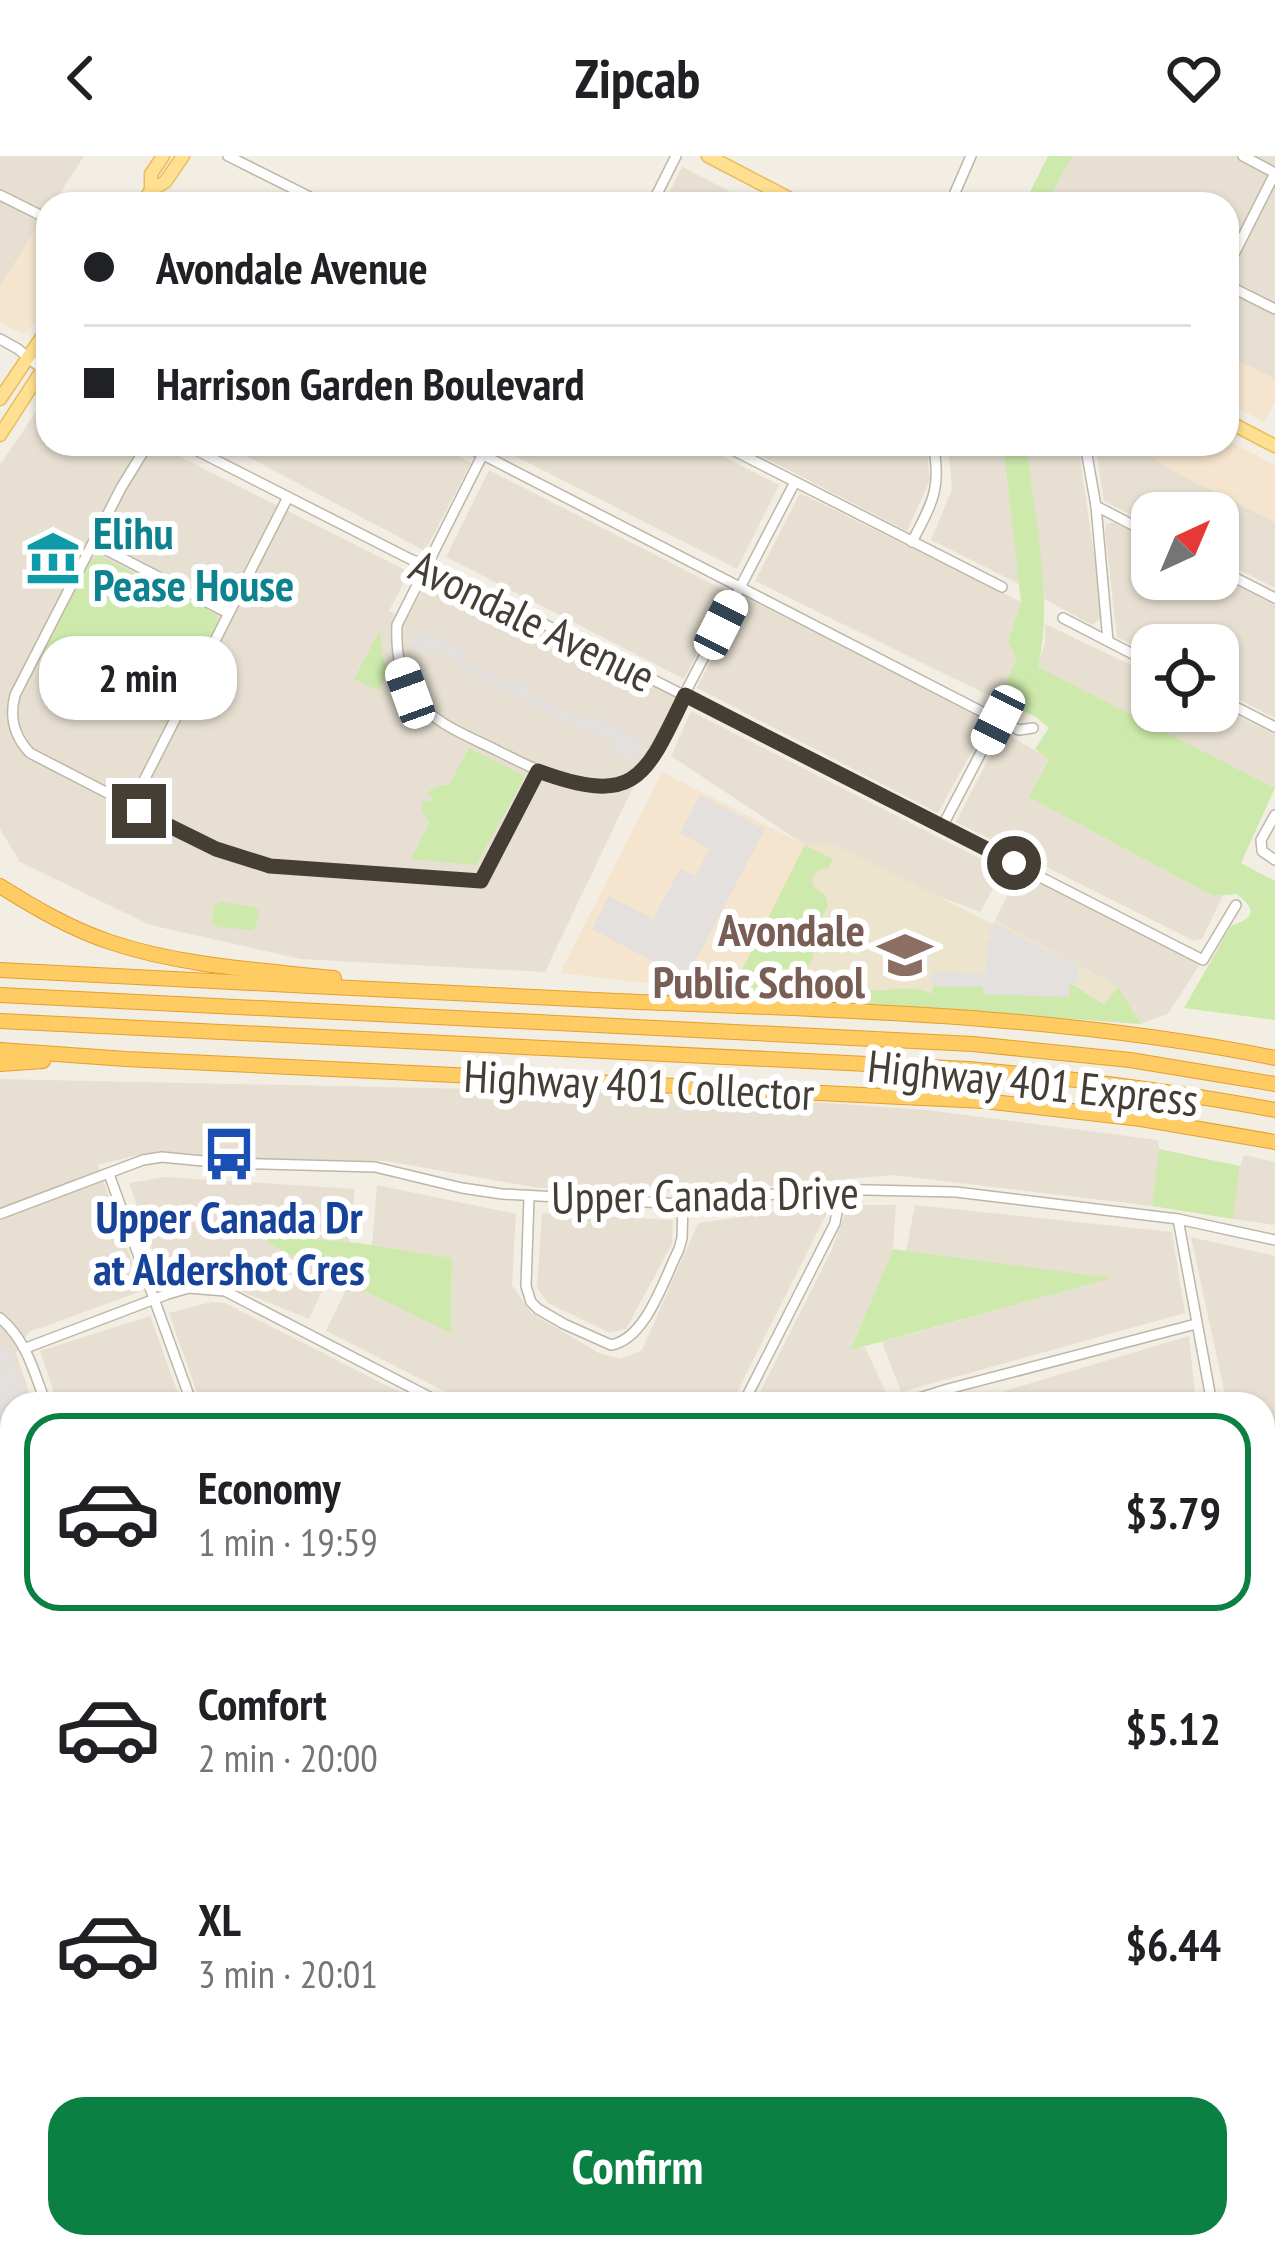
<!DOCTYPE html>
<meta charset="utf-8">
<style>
:root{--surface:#fff;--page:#f2f2f2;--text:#202124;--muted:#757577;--line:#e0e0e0;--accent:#0b8043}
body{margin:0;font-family:"PT Sans Narrow",sans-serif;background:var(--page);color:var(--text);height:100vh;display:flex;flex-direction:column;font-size:45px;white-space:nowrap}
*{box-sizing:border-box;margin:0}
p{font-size:39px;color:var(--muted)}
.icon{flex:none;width:66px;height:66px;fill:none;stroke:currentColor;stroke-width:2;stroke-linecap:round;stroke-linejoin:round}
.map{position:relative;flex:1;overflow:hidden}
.sheet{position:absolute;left:0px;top:1236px;width:1275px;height:867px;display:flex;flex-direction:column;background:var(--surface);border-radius:36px 36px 0 0;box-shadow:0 3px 9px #0004}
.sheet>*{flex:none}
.guide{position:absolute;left:36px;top:36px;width:1203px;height:264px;border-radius:36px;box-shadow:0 3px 9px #0004;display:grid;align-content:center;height:264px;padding:0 48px;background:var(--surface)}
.needle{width:78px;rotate:44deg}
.buttons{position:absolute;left:1131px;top:336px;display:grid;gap:24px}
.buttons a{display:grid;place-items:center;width:108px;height:108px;border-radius:24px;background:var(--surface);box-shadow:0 3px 9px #0004;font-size:60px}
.end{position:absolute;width:54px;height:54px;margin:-27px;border:15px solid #453e34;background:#fff;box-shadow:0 0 0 6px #fff}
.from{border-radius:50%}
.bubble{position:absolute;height:84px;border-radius:36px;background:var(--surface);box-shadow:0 3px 9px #0004;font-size:39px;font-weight:700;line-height:84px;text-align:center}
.car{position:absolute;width:36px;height:72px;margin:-36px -18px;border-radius:15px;box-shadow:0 0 9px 3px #0007;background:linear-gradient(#fff 24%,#345 0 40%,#fff 0 76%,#345 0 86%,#fff 0)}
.guide b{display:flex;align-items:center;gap:42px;height:114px;font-size:45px}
.guide b+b{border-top:3px solid var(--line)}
.guide i{width:30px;height:30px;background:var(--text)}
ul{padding:21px 0 0;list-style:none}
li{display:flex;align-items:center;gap:36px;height:198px;margin:0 24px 18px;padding:0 24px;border:6px solid transparent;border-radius:36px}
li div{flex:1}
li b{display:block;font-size:45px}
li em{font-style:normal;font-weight:700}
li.current{border-color:var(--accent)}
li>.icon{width:108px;height:108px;stroke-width:1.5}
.button{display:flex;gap:24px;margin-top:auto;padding:24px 48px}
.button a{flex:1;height:138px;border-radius:36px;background:var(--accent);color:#fff;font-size:48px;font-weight:700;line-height:138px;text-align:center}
header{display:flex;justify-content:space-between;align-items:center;height:156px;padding:0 48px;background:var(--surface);font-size:54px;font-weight:700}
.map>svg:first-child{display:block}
</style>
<header><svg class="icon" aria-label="back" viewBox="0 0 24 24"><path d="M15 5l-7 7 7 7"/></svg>Zipcab<svg class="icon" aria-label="heart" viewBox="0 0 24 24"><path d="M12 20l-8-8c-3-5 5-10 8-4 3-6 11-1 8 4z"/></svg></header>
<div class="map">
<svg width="1275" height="2101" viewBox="0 0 1275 2101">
<rect width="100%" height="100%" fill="#f3eee4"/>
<g fill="#e7e0d2">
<polygon points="0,0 84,0 53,48 48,48 48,55 0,130"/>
<polygon points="1072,0 1275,0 1275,223 1227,199 1227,48 1046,48 1064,11"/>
<polygon points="682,11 754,48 664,48"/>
<polygon points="48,238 48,288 155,288 409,416 389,455 407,462 432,417 673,538 675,543 545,816 301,803 150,769 20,706 0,673 0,309"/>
<polygon points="224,288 436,288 471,307 425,395"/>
<polygon points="503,288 698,288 779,329 737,413 501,293"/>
<polygon points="738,288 926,288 930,324 907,375"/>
<polygon points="948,288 1003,288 1019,428 931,384 952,333"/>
<polygon points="1026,288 1078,288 1103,461 1092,469 1044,443"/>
<polygon points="1095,288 1130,288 1183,320 1275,366 1275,432 1218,403 1218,357 1152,357 1152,369 1104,345"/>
<polygon points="489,314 728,436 684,523 446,401"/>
<polygon points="800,337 1021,446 1008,483 1016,504 998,544 755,425"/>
<polygon points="1115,366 1152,386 1152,423 1218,423 1218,420 1275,449 1275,562 1218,533 1218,489 1152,489 1152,499 1117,481 1105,376 1107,368"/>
<polygon points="746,442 987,563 988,566 938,657 697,532 739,446"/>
<polygon points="1045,468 1152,519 1152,555 1218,555 1218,551 1275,578 1275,632 1037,511 1045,487"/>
<polygon points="691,555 1003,714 980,756 805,689 671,600"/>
<polygon points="1002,576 1049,602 1030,641 1213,740 1223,739 1202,783 1194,785 956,666"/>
<polygon points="1018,717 1200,808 1168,858 1141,868 1118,831 995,764"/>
<polygon points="0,923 615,936 828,947 927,954 1158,984 1159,993 1152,1050 893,1019 703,1036 539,1032 386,1005 133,1000 98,1009 142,1135 29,1176 16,1197 33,1248 12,1248 12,1470 0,1473"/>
<polygon points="1244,999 1275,1006 1275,1069 1233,1063 1240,1010"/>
<polygon points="165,1021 355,1033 349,1086 268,1081 267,1087 330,1118 309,1163 205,1121 165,1130 129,1027"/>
<polygon points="377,1029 516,1058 512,1129 531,1157 599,1197 621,1203 642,1194 698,1067 832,1047 731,1248 470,1248 326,1175 349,1127 451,1176 452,1103 372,1089"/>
<polygon points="848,1049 896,1049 893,1093 852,1193 865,1191 890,1245 887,1248 754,1248 833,1091"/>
<polygon points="915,1049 1172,1076 1185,1157 901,1236 882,1186 1108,1123 906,1095"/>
<polygon points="542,1057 673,1064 672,1088 626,1173 610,1177 548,1147 537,1132"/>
<polygon points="1191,1081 1275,1100 1275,1546 1263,1538 1263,1522 1274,1492 1271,1453 1263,1439 1263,1248 1227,1248"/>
<polygon points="211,1146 225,1147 423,1248 201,1248 169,1157"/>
<polygon points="150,1160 182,1248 58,1248 40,1195"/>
<polygon points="1189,1180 1196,1248 961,1248"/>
<polygon points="1263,1563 1275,1572 1275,1655 1263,1660"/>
<polygon points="0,1720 12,1728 12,1848 0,1840"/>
<polygon points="12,1905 12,2091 25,2091 20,2101 0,2101 0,1930"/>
<polygon points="1275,1941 1275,2083 1263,2084 1263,1943"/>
<polygon points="48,2091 161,2091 180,2101 43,2101"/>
<polygon points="319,2091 432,2091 452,2101 314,2101"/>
<polygon points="564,2091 657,2091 660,2101 567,2101"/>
<polygon points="679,2091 787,2091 791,2101 681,2101"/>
<polygon points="1087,2091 1210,2091 1215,2101 1092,2101"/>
</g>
<g fill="#f6e5ce">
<polygon points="37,72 48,77 48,146 25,179 0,167 0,130"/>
<polygon points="1227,199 1275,223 1275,246 1264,266 1227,247"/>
<polygon points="1227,284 1275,309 1275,366 1183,320 1130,288 1227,288"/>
<polygon points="662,616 805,689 730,837 560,817"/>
<polygon points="12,1498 12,1691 7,1701 0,1696 0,1501"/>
</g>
<polygon fill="#ece4cd" points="805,689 836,689 993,768 995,764 1118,831 1141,868 730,837"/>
<g fill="#cde9ab">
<polygon points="1048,0 1072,0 1046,48 1024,48"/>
<path d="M 1003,288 L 1026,288 C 1034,357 1054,444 1038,511 L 1275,632 L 1241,707 L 1275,725 L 1275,864 L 1184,852 L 1231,770 C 1255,762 1257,754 1237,738 L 1213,740 L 1029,641 L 1049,603 L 1035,593 L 1049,572 L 1036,561 L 998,544 L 1016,504 L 1008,484 L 1021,446 Z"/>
<polygon points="98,399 217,459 217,469 166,567 40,504 90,406"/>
<polygon points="380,474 382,498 388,516 378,535 354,523"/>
<path d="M 469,592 L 525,620 L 476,709 L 411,703 L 429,667 L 422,655 L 423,644 L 430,646 L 432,641 L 427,638 C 433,630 440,629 449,629 Z"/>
<path d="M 805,689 L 833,703 L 829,711 L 817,715 L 812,723 L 814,731 L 825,739 L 828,749 L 812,782 L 813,803 L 803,817 C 809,845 825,826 841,823 C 851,825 859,834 870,834 C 892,836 911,827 932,838 L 933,830 L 983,831 L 983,837 L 1069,840 L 1070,827 L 1104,849 L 1118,831 L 1141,868 L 730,837 Z"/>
<polygon points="221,746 254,751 259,755 256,771 251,774 216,771 212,766 214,750"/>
<polygon points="1159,993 1240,1010 1233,1063 1152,1050"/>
<polygon points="268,1080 359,1087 452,1102 451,1177 267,1087"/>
<polygon points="893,1093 906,1095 1112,1122 851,1194"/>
<polygon points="1275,1748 1275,1852 1263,1853 1263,1751"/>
<polygon points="870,2091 979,2091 982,2101 873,2101"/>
</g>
<g fill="#e3e0dd">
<polygon points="420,474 467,494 464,503 518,530 522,522 531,527 527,535 586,565 591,558 647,587 630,606 612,597 614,588 588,574 583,575 459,511 458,507 434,492 426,500 409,487"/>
<polygon points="700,639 765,673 686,823 592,773 609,740 653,763 680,713 695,720 709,693 680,677"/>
<polygon points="994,768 1078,810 1077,827 1069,828 1069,841 983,838 982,831 933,830 932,815 986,818 988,783 995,783 989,775"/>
<polygon points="0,1187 11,1196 30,1248 12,1248 12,1262 0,1267 0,1220 5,1211 0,1208"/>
</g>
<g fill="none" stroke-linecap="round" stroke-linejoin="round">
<defs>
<g id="minor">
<polyline points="228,0 324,48"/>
<polyline points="1243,0 1275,17"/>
<polyline points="0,39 48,63"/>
<polyline points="652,48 676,0"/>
<polyline points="950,48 971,0"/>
<polyline points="1227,112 1275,17"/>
<polyline points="1227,129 1275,153"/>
<polyline points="0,183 18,193 48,218"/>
<path d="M 148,288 L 121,332 L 15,539 C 9,562 14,580 30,597 L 216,693 L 270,710 L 481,725 L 538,615"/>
<polyline points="184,288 410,403 440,415 1203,804 1236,749"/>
<polyline points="462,288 998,564 1019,574 1033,572"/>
<path d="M 488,288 L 397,469 C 396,494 399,521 414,541 C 434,567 463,578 492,592 C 532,612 611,656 647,610 L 795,326"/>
<polyline points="721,288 1002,431"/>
<polyline points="1085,288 1096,350 1108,485"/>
<polyline points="1096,350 1152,379"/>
<path d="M 912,386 C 932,347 942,333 933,288"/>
<polyline points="93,387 228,457"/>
<polyline points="1218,413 1275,442"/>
<polyline points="1063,462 1152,508"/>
<polyline points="1218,542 1275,571"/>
<polyline points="131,650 288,341"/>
<polyline points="1275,659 1261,684 1262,695 1275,704"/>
<polyline points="942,671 998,564"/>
<polyline points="109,1018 192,1248"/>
<path d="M 529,1041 L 526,1130 L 531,1146 L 538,1153 L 564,1168 L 611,1189 C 646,1183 664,1123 679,1093 L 682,1082 L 683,1048"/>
<polyline points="0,1058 143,1004 162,1001 223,1007 375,1011 462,1032 502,1038 683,1048 822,1033 956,1036 1178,1063 1275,1084"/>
<polyline points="1178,1063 1212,1248"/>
<path d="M 0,1162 C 27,1185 34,1216 46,1248"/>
<polyline points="26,1192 168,1138 189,1132 225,1135 443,1248"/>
<polyline points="743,1248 835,1067 841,1034"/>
<polyline points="900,1248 948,1233 1196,1168"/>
<polyline points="0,1485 12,1481"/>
<polyline points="1263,1555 1275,1564"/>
<polyline points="1263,1671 1275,1667"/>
<polyline points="0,1709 12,1717"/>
<polyline points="0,1895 12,1868"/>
<polyline points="1263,1932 1275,1930"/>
<polyline points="196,2091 215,2101"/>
<polyline points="451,2091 474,2101"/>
<polyline points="549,2091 551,2101"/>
<polyline points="670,2091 671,2101"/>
<polyline points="797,2091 801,2101"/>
<polyline points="1070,2091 1073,2101"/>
<polyline points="1228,2091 1233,2101"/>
<polyline points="28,2101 34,2091"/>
<polyline points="298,2101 303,2091"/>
</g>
<g id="major">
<polyline points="708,0 800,48"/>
<polyline points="151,34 151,18 163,0"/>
<polyline points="142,48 151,34 165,26 183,0"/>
<polyline points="0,243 48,172"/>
<polyline points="1227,265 1275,290"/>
<polyline points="0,279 48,205"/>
</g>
<g id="highway">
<path d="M 0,730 C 35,752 71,773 110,786 C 181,810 259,814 334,822"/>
<path d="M 0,814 C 205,824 411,836 616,845 C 835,854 1060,858 1275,902"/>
<polyline points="0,839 973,888 1130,904 1275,928"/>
<path d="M 0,865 L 968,913 C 1071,922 1173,935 1275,954"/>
<polyline points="0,894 126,903 984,945 1141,963 1275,986"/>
<polyline points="0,908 43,905"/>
</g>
</defs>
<use href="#minor" stroke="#beb6a7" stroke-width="12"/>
<use href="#major" stroke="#e7be5e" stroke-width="15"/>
<use href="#highway" stroke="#e2a02f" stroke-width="16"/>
<use href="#minor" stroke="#fff" stroke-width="9"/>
<use href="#major" stroke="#ffe091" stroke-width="12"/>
<use href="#highway" stroke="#ffcb63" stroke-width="14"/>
</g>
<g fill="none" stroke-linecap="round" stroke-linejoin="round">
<path stroke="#453e34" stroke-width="15" d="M 139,655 L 216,693 L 270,710 L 481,725 L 538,615 C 636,651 645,622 685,539 L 1014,707"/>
</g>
<defs>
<symbol id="museum-bare" viewBox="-9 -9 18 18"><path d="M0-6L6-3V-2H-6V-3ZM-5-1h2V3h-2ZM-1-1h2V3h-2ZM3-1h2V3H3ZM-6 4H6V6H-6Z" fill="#0f9aa8" stroke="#fff" stroke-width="2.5" paint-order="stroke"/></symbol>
<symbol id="school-bare" viewBox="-9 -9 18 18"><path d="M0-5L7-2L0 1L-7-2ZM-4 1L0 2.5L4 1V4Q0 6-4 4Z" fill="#8d6e63" stroke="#fff" stroke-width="2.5" paint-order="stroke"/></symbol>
<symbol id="bus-bare" viewBox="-9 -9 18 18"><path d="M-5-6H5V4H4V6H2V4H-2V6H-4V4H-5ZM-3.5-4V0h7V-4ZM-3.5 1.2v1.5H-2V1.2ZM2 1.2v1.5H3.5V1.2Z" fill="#1a4fb4" stroke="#fff" stroke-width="2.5" paint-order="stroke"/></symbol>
</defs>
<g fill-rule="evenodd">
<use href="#museum-bare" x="15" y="364" width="76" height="76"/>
<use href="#school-bare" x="867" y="761" width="76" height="76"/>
<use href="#bus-bare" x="191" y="960" width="76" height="76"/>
</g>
<g text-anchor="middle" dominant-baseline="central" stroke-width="12" stroke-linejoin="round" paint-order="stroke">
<g font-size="45" font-weight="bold" fill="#0d838f" stroke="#fff" text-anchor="start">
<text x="93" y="376">Elihu<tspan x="93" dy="52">Pease House</tspan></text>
</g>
<g font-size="45" fill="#453e34" stroke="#fff">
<text transform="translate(533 464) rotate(26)">Avondale Avenue</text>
<text transform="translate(1033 926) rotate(6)">Highway 401 Express</text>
<text transform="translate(639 928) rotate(3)">Highway 401 Collector</text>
<text transform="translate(705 1038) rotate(-1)">Upper Canada Drive</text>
</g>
<g font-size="45" font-weight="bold" fill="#785e54" stroke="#fff" text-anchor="end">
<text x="865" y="773">Avondale<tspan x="865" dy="52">Public School</tspan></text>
</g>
<g font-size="45" font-weight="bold" fill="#164399" stroke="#fff">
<text x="229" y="1060">Upper Canada Dr<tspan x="229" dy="52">at Aldershot Cres</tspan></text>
</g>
</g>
</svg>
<div class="buttons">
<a><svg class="needle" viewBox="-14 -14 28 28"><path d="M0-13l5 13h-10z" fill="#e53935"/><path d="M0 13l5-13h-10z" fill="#757577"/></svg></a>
<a><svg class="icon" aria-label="locate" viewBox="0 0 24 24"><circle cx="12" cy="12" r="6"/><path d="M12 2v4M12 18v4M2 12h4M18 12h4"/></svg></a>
</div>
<i class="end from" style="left:1014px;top:707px"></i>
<i class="end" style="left:139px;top:655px"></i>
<div class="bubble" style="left:39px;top:480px;width:198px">2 min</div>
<i class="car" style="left:721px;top:469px;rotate:27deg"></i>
<i class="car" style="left:410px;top:537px;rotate:340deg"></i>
<i class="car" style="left:998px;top:564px;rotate:207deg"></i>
<div class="guide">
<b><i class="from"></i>Avondale Avenue</b>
<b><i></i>Harrison Garden Boulevard</b>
</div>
<section class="sheet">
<ul>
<li class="current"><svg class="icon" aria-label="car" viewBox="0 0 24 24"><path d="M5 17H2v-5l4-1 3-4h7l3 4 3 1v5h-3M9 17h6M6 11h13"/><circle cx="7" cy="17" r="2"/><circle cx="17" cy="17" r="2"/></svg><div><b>Economy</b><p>1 min · 19:59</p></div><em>$3.79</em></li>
<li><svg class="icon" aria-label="car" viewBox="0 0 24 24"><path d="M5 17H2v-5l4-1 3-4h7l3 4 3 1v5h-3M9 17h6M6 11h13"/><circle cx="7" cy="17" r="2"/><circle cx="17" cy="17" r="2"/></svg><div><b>Comfort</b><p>2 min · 20:00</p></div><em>$5.12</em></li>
<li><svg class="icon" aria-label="car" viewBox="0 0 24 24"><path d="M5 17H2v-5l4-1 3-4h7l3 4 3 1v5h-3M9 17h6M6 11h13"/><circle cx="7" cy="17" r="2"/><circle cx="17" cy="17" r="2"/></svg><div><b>XL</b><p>3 min · 20:01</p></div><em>$6.44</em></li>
</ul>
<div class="button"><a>Confirm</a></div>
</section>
</div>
